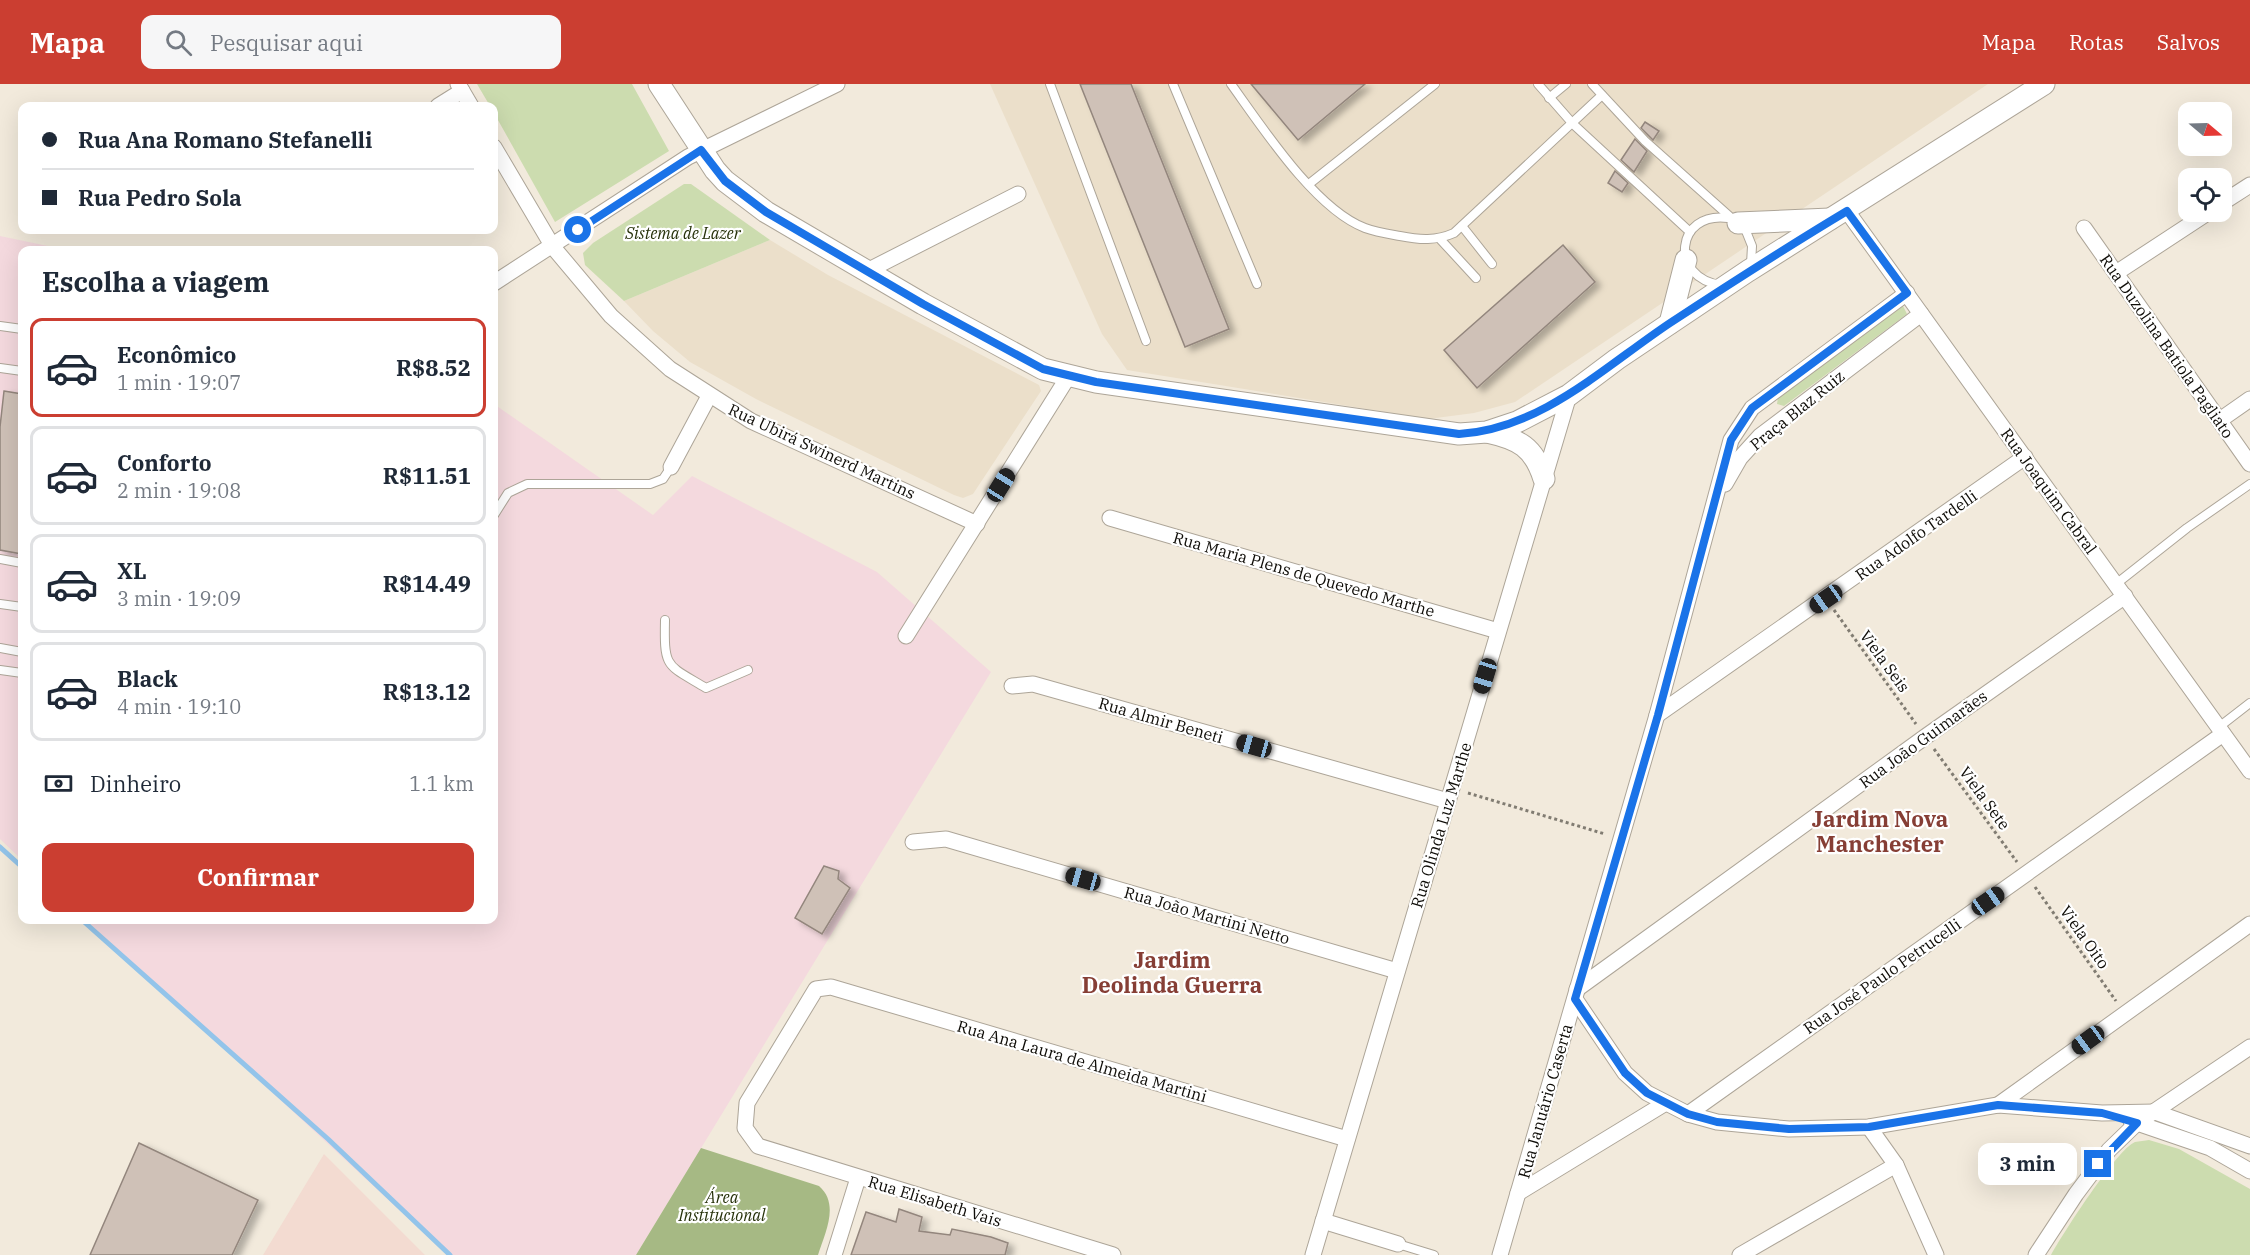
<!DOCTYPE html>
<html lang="pt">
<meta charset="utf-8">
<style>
:root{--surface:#fff;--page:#f6f6f7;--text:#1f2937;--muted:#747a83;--line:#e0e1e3;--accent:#cb3e31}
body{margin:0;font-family:"IBM Plex Serif",serif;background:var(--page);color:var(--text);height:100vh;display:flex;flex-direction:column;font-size:22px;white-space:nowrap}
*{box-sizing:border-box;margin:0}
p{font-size:20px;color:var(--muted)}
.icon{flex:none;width:33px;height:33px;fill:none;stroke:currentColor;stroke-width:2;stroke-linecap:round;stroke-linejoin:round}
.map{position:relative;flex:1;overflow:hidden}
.panel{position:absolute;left:18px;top:162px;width:480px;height:678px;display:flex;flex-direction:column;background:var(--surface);border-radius:12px;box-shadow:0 6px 24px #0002}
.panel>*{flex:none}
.top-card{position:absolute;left:18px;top:18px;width:480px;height:132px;border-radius:12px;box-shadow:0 6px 24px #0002;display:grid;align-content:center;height:132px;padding:0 24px;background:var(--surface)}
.needle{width:39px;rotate:109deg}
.controls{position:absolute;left:2178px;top:18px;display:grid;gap:12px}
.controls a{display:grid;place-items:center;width:54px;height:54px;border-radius:12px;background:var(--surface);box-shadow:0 6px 24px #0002;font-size:30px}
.end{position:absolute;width:27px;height:27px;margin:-14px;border:8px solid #1a73e8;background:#fff;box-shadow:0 0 0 3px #fff}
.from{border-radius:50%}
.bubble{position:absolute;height:42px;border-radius:12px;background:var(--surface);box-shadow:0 6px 24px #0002;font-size:20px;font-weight:800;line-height:42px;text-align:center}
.car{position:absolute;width:18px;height:36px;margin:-18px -9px;border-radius:8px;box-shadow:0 0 4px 2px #0007;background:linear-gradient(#222 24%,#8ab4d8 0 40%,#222 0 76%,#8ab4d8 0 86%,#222 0)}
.top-card b{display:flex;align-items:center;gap:21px;height:57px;font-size:22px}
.top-card b+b{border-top:2px solid var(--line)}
.top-card i{width:15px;height:15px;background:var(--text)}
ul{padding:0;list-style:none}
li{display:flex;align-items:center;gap:18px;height:99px;margin:0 12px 9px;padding:0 12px;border:3px solid var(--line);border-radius:12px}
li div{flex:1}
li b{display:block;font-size:22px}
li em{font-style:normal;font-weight:800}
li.on{border-color:var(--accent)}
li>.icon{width:54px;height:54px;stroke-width:1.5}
h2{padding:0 24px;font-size:27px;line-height:72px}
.pay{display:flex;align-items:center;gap:15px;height:66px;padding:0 24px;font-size:22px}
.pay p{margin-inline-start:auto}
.primary-button{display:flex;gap:12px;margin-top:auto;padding:12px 24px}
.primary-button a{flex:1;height:69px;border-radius:12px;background:var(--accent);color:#fff;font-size:24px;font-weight:800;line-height:69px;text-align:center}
header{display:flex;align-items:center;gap:36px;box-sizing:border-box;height:84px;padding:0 30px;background:var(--accent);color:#fff}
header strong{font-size:28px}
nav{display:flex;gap:33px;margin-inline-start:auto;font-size:21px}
.search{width:420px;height:54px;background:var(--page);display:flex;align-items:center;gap:15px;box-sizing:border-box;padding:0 21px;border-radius:12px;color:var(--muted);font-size:22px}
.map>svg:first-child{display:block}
</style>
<header>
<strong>Mapa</strong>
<div class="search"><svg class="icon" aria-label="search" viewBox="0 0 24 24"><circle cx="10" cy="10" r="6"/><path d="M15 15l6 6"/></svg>Pesquisar aqui</div>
<nav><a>Mapa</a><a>Rotas</a><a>Salvos</a></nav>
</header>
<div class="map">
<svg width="2250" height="1171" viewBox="0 0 2250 1171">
<defs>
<filter id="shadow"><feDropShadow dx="6" dy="4" stdDeviation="3" flood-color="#0004"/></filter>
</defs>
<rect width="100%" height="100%" fill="#f2eadc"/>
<g fill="#ebdfca">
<polygon points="990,0 1988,0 1515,318 1474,329 1428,335 1127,286 1102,250"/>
<polygon points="770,156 828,191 1039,301 1041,307 973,410 963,414 954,411 756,315 690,278 653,247 624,217"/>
</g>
<polygon fill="#f3dbd1" points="324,1070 425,1171 263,1171"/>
<g fill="#f4d9de">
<polygon points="0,152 67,166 22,166 22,776 0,755"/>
<polygon points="494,320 653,431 692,392 877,488 991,588 636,1171 448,1171 86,836 494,836"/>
</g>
<g fill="#ccdcaf">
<polygon points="477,0 632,0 669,67 555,138 494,29 494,22 490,22"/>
<polygon points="684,100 691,100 770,156 624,217 585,181 583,169 593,159"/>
<polygon points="1903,222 1907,230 1784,322 1777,320 1778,313"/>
<path d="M 2149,1056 L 2179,1065 L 2250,1105 L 2250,1171 L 2051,1171 C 2062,1151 2117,1065 2135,1058 C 2139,1057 2145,1057 2149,1056 Z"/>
</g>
<path fill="#a6b984" d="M 701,1064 L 819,1102 C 840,1120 825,1149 818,1171 L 636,1171 Z"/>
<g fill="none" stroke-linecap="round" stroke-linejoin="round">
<g stroke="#93c4ea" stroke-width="5">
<polyline points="0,763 22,783"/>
<polyline points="82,836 328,1055 450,1171"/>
</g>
</g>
<g fill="#cfc1b7" stroke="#93867d" stroke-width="1.5" filter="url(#shadow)">
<polygon points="1080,0 1131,0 1229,245 1185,263"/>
<polygon points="1251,0 1365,0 1298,56"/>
<polygon points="1645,38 1659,47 1653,56 1641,44"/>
<polygon points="1635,55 1647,67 1634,88 1621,76"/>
<polygon points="1615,87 1628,99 1622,108 1608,99"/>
<polygon points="1563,161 1595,198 1477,304 1444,266"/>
<polygon points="4,307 22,310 22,470 0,466 0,343"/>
<polygon points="824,782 839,787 838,795 850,804 822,850 795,834"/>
<polygon points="139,1059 258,1116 232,1171 90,1171"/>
<polygon points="899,1125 922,1133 919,1147 950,1151 952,1145 991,1153 1008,1159 1005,1171 851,1171 866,1128 896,1138"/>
</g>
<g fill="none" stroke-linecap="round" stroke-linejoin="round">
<defs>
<g id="lane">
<polyline points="1050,0 1146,257"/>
<polyline points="1173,0 1257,200"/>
<path d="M 1231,0 C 1262,43 1315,125 1365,144 C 1376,148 1389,150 1400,152 C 1420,156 1436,157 1454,149 L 1602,11"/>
<polyline points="1538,0 1573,40 1690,148"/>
<polyline points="1592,0 1645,57 1746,147 1752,162 1751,180"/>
<polyline points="1549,14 1566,0"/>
<polyline points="1309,100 1435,0"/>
<polyline points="1462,142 1492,180"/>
<polyline points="1440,155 1476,194"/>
<path d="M 1721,201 C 1669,194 1675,127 1728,134"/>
<polyline points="0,242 22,245"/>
<polyline points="0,284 22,287"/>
<polyline points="494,431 508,409 527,400 650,400 663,395 671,383"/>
<polyline points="0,475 22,479"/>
<polyline points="2116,500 2187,444 2250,400"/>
<polyline points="0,520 22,523"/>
<path d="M 665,536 C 664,585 666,580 706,604 L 748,586"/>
<polyline points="0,564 22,568"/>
<polyline points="0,586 22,589"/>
<polyline points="2219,643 2250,619"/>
<polyline points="1398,1160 1434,1171"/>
</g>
<g id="street">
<polyline points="458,0 471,22"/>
<polyline points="438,22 462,7"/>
<polyline points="494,63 553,163 611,232 670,285 751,337 977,440"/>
<polyline points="2222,119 2250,101"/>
<polyline points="1847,127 2250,687"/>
<polyline points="2084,144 2250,380"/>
<polyline points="867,187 1018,110"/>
<polyline points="2116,189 2209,128"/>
<polyline points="494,199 688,73 837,0"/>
<polyline points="2220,336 2250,315"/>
<polyline points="671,383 709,312"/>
<polyline points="1725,400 1740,374 1760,352 1921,230"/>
<polyline points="1110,434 1498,547"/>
<polyline points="906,552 1068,293"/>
<polyline points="1012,602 1033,600 1448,717"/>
<polyline points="1657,631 2025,373"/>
<polyline points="913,758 946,755 1397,887"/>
<polyline points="1577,905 1925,653 2125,512"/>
<polyline points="1575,915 1625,989 1647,1009 1688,1030 1717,1038 1789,1045 1869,1043 1998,1021 2102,1029 2155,1028 2250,1062"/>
<polyline points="1998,1021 2250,840"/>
<polyline points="1688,1030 2223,650"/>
<polyline points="2131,1037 2210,1064 2250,1087"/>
<polyline points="1869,1043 1896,1081 1936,1171"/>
<polyline points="1518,1109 1664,1020"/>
<polyline points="1323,1137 1398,1160"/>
<polyline points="834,1171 858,1094"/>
<polyline points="1113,1171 758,1062 745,1044 747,1019 816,905 831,903 1347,1055"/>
<polyline points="1313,1171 1569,311"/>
<polyline points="1500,1171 1657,631 1731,356 1752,324 1907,209"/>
<polyline points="1740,1171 1896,1081"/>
<polyline points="2036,1171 2076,1110 2109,1066 2137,1039 2250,963"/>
</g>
<g id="secondary">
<polyline points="659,0 715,86 725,97 766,128 923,220 1043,285 1096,298 1459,350 1487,348 1517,338 1569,311 1617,275 1748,187 2044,0"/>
<polyline points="1738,139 1830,135"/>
<polyline points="1670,239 1686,176"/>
<path d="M 1487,348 C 1519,355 1534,363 1544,395"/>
</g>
</defs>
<use href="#lane" stroke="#ada598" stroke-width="10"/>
<use href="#street" stroke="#ada598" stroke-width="17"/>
<use href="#secondary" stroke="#ada598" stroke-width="23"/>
<g stroke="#817c72" stroke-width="3" stroke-dasharray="3 3" stroke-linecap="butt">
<polyline points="1834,526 1916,640"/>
<polyline points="1934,665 2017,778"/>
<polyline points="1468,709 1605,750"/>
<polyline points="2035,803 2116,917"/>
</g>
<use href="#lane" stroke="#fff" stroke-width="8"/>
<use href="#street" stroke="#fff" stroke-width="15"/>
<use href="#secondary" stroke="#fff" stroke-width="21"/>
</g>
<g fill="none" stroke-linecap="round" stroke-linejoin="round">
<path stroke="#1a73e8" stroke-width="8" d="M 578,146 L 701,66 L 725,97 L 766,128 L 923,220 L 1043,285 L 1096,298 L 1459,350 C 1541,345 1604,283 1670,239 C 1728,201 1787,163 1847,127 L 1907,209 L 1752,324 L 1731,356 L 1658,631 L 1575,915 L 1625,989 L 1647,1009 L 1688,1030 L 1717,1038 L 1789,1045 L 1869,1043 L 1998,1021 L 2102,1029 L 2137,1039 L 2098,1080"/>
</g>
<g text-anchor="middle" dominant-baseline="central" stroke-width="4.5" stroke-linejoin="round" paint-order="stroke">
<g font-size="16" font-style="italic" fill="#263109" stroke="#fff">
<text x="683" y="149">Sistema de Lazer</text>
<text x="722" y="1113">Área<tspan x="722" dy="18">Institucional</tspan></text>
</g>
<g font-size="16" fill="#0e0c07" stroke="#fff">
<text transform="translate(2167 262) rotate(55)">Rua Duzolina Batiola Pagliato</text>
<text transform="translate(1797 326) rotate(-39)">Praça Blaz Ruiz</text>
<text transform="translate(822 367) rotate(25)">Rua Ubirá Swinerd Martins</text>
<text transform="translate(2049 407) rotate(54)">Rua Joaquim Cabral</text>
<text transform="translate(1916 451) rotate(-35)">Rua Adolfo Tardelli</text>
<text transform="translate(1304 490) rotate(16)">Rua Maria Plens de Quevedo Marthe</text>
<text transform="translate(1885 577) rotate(54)">Viela Seis</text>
<text transform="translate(1161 636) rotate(16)">Rua Almir Beneti</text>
<text transform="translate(1923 655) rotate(-36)">Rua João Guimarães</text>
<text transform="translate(1985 714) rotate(54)">Viela Sete</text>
<text transform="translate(1441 741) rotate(-73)">Rua Olinda Luz Marthe</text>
<text transform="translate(1207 831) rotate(16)">Rua João Martini Netto</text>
<text transform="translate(2085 853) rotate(55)">Viela Oito</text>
<text transform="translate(1882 892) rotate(-35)">Rua José Paulo Petrucelli</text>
<text transform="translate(1082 977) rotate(16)">Rua Ana Laura de Almeida Martini</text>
<text transform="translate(1545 1017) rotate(-74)">Rua Januário Caserta</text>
<text transform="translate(935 1117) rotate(17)">Rua Elisabeth Vais</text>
</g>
<g font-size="22" font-weight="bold" fill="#863e35" stroke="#fff">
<text x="1880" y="734">Jardim Nova<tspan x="1880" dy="25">Manchester</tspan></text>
<text x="1172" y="875">Jardim<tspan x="1172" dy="25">Deolinda Guerra</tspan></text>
</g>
</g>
</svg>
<div class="controls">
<a><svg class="needle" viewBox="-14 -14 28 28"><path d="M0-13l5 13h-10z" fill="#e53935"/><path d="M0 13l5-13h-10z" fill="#747a83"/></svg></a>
<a><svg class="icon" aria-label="locate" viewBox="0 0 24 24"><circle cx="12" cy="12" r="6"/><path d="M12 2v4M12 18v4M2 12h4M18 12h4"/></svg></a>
</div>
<i class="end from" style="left:578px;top:146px"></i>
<i class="end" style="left:2098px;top:1080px"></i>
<div class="bubble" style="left:1978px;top:1059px;width:99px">3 min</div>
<i class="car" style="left:1001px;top:401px;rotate:32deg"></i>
<i class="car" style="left:1826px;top:515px;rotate:235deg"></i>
<i class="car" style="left:1485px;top:592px;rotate:197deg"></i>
<i class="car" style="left:1254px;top:662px;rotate:286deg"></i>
<i class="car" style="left:1083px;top:795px;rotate:286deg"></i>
<i class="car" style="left:1988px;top:817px;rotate:55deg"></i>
<i class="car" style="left:2088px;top:956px;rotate:234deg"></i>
<div class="top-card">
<b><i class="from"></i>Rua Ana Romano Stefanelli</b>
<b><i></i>Rua Pedro Sola</b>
</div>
<section class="panel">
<h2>Escolha a viagem</h2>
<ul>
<li class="on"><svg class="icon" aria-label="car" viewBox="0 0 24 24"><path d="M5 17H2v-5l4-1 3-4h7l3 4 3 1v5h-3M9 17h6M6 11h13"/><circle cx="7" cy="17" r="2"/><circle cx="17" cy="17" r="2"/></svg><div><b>Econômico</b><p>1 min · 19:07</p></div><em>R$8.52</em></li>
<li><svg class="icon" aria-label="car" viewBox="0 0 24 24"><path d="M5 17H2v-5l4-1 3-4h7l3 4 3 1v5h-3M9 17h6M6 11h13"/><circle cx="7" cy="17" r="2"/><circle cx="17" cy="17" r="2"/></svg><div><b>Conforto</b><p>2 min · 19:08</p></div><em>R$11.51</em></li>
<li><svg class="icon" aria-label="car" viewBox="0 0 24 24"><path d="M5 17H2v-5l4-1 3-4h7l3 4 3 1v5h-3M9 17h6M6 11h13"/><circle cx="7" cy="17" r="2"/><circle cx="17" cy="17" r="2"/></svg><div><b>XL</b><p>3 min · 19:09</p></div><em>R$14.49</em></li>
<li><svg class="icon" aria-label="car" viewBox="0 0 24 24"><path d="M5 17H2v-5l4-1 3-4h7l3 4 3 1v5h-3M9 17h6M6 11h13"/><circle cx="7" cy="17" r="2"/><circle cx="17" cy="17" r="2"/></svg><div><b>Black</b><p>4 min · 19:10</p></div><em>R$13.12</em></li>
</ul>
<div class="pay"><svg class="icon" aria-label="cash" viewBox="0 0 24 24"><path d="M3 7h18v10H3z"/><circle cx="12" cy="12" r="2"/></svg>Dinheiro<p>1.1 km</p></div>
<div class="primary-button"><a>Confirmar</a></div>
</section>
</div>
